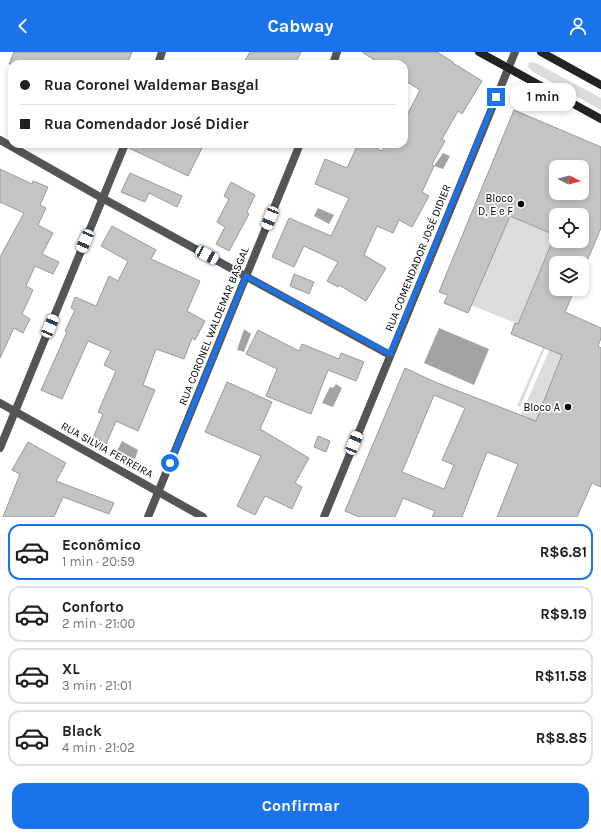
<!DOCTYPE html>
<html lang="pt">
<meta charset="utf-8">
<style>
:root{--surface:#fff;--page:#f6f6f6;--text:#202124;--muted:#757577;--line:#e0e0e0;--accent:#1a73e8}
body{margin:0;font-family:Karla,sans-serif;background:var(--page);color:var(--text);height:100vh;display:flex;flex-direction:column;font-size:15px;white-space:nowrap}
*{box-sizing:border-box;margin:0}
p{font-size:13px;color:var(--muted)}
.icon{flex:none;width:22px;height:22px;fill:none;stroke:currentColor;stroke-width:2;stroke-linecap:round;stroke-linejoin:round}
.map{position:relative;height:465px;overflow:hidden}
.drawer{display:flex;flex-direction:column;background:var(--surface);flex:1}
.drawer>*{flex:none}
.guide{position:absolute;left:8px;top:8px;width:400px;height:88px;border-radius:12px;box-shadow:0 2px 6px #0003;display:grid;align-content:center;height:88px;padding:0 12px;background:var(--surface)}
.needle{width:26px;rotate:96deg}
.tools{position:absolute;left:549px;top:108px;display:grid;gap:8px}
.tools a{display:grid;place-items:center;width:40px;height:40px;border-radius:8px;background:var(--surface);box-shadow:0 2px 6px #0003;font-size:20px}
.end{position:absolute;width:18px;height:18px;margin:-9px;border:5px solid #1a73e8;background:#fff;box-shadow:0 0 0 2px #fff}
.from{border-radius:50%}
.bubble{position:absolute;height:28px;border-radius:12px;background:var(--surface);box-shadow:0 2px 6px #0003;font-size:13px;font-weight:700;line-height:28px;text-align:center}
.car{position:absolute;width:12px;height:24px;margin:-12px -6px;border-radius:5px;box-shadow:0 0 3px 1px #0007;background:linear-gradient(#fff 24%,#345 0 40%,#fff 0 76%,#345 0 86%,#fff 0)}
.guide b{display:flex;align-items:center;gap:14px;height:38px;font-size:15px}
.guide b+b{border-top:1px solid var(--line)}
.guide i{width:10px;height:10px;background:var(--text)}
ul{padding:7px 0 0;list-style:none}
li{display:flex;align-items:center;gap:12px;height:56px;margin:0 8px 6px;padding:0 4px;border:2px solid var(--line);border-radius:12px}
li div{flex:1}
li b{display:block;font-size:15px}
li em{font-style:normal;font-weight:700}
li.current{border-color:var(--accent)}
li>.icon{width:36px;height:36px;stroke-width:1.5}
.button{display:flex;gap:8px;margin-top:auto;padding:8px 12px}
.button a{flex:1;height:46px;border-radius:12px;background:var(--accent);color:#fff;font-size:16px;font-weight:700;line-height:46px;text-align:center}
header{display:flex;justify-content:space-between;align-items:center;height:52px;padding:0 12px;background:var(--accent);color:#fff;font-size:18px;font-weight:700}
.map>svg:first-child{display:block}
</style>
<header><svg class="icon" aria-label="back" viewBox="0 0 24 24"><path d="M15 5l-7 7 7 7"/></svg>Cabway<svg class="icon" aria-label="person" viewBox="0 0 24 24"><circle cx="12" cy="8" r="4"/><path d="M4 21q1-7 8-7t8 7"/></svg></header>
<div class="map">
<svg width="601" height="465" viewBox="0 0 601 465">
<rect width="100%" height="100%" fill="#fff"/>
<g fill="#dcdcdc">
<polygon points="529,10 536,11 601,46 601,58 533,20 528,15"/>
<polygon points="510,164 555,183 518,272 471,253"/>
<polygon points="552,292 565,297 536,369 521,363"/>
<polygon points="543,295 545,296 520,355 517,354"/>
</g>
<g fill="#a3a3a3">
<polygon points="443,101 450,104 443,117 434,114"/>
<polygon points="318,156 334,163 329,172 314,164"/>
<polygon points="439,276 489,297 474,333 424,311"/>
<polygon points="244,277 251,282 244,300 237,298"/>
<polygon points="336,332 342,336 333,355 322,351 330,335 333,336"/>
<polygon points="122,389 138,398 135,407 117,399"/>
</g>
<g fill="#c4c4c4" stroke="#999" fill-rule="evenodd">
<polygon points="14,0 132,0 127,12 9,12"/>
<polygon points="250,0 301,0 295,12 243,12"/>
<polygon points="362,0 437,0 453,10 453,11 482,29 462,62 458,59 442,87 445,89 432,112 434,114 422,140 429,144 412,175 399,168 393,181 377,174 364,203 386,216 366,249 339,233 338,235 327,229 338,210 304,194 294,215 272,205 289,166 331,184 349,146 315,132 325,107 347,116 358,92 368,92 382,99 386,92 404,92 404,69 420,38 404,28 404,12 381,12"/>
<path d="M 514,58 L 601,95 L 601,176 L 582,221 L 582,211 L 556,211 L 556,237 L 575,237 L 565,260 L 601,276 L 601,286 L 598,294 L 601,296 L 601,435 L 592,431 L 577,465 L 497,465 L 518,412 L 487,400 L 462,465 L 432,465 L 435,459 L 403,446 L 395,465 L 359,465 L 345,459 L 405,316 L 435,330 L 536,369 L 562,303 L 511,282 L 515,271 L 518,272 L 555,183 L 510,164 L 468,261 L 444,251 L 448,243 L 439,240 ZM 556,115 L 582,115 L 582,141 L 556,141 ZM 556,163 L 582,163 L 582,189 L 556,189 ZM 434,343 L 465,356 L 442,408 L 454,413 L 444,437 L 402,420 Z"/>
<polygon points="130,92 165,92 173,96 175,92 204,92 188,124 129,96"/>
<polygon points="0,117 32,132 33,129 48,135 40,153 46,156 38,173 53,181 42,202 59,210 53,222 35,214 26,234 33,238 22,262 30,267 23,281 14,276 0,306 0,205 24,161 0,150"/>
<polygon points="130,121 182,144 177,155 149,141 145,150 121,140"/>
<polygon points="231,130 255,143 247,160 249,162 229,199 216,192 225,175 217,170 229,147 224,144"/>
<polygon points="112,174 156,198 151,207 200,229 187,259 205,269 195,288 192,286 184,307 156,297 143,333 155,338 138,379 116,369 106,392 93,386 103,362 98,360 116,319 104,313 111,299 88,289 62,347 41,338 67,280 65,279 75,258 71,256 75,245 96,254 109,224 118,229 128,209 101,194"/>
<polygon points="294,222 314,230 309,242 290,234"/>
<polygon points="258,278 299,299 302,292 339,307 341,301 364,310 356,329 328,318 311,362 266,344 277,317 246,302"/>
<polygon points="227,330 272,350 260,377 309,406 295,431 302,435 292,457 265,444 255,463 237,454 261,404 205,380"/>
<polygon points="318,384 330,389 326,400 314,395"/>
<polygon points="28,390 66,411 56,429 114,451 109,462 63,445 54,465 3,465 20,422 12,418"/>
</g>
<g fill="none" stroke-linecap="round" stroke-linejoin="round">
<g stroke="#555" stroke-width="8">
<polyline points="158,12 162,0"/>
<polyline points="333,12 337,0"/>
<polyline points="0,88 102,146 390,303"/>
<polyline points="0,351 203,465"/>
<polyline points="0,396 125,92"/>
<polyline points="148,465 300,92"/>
<polyline points="324,465 515,0"/>
</g>
<g stroke="#222" stroke-width="8">
<polyline points="479,0 601,67"/>
<polyline points="541,0 601,33"/>
</g>
</g>
<g fill="none" stroke-linecap="round" stroke-linejoin="round">
<polyline stroke="#1a73e8" stroke-width="5" points="170,411 246,224 390,302 496,45"/>
</g>
<g fill="#000" stroke="#fff" stroke-width="1.5">
<circle cx="521" cy="152" r="4"/>
<circle cx="568" cy="355" r="4"/>
</g>
<g text-anchor="middle" dominant-baseline="central" stroke-width="3.5" stroke-linejoin="round" paint-order="stroke">
<g font-size="11" fill="#000" stroke="#fff" text-anchor="end">
<text x="513" y="146">Bloco<tspan x="513" dy="13">D, E e F</tspan></text>
<text x="560" y="355">Bloco A</text>
</g>
<g font-size="11" fill="#000" stroke="#fff">
<text transform="translate(418 206) rotate(-68)">RUA COMENDADOR JOSÉ DIDIER</text>
<text transform="translate(214 274) rotate(-68)">RUA CORONEL WALDEMAR BASGAL</text>
<text transform="translate(107 398) rotate(29)">RUA SILVIA FERREIRA</text>
</g>
</g>
</svg>
<div class="tools">
<a><svg class="needle" viewBox="-14 -14 28 28"><path d="M0-13l5 13h-10z" fill="#e53935"/><path d="M0 13l5-13h-10z" fill="#757577"/></svg></a>
<a><svg class="icon" aria-label="locate" viewBox="0 0 24 24"><circle cx="12" cy="12" r="6"/><path d="M12 2v4M12 18v4M2 12h4M18 12h4"/></svg></a>
<a><svg class="icon" aria-label="layers" viewBox="0 0 24 24"><path d="M12 4l9 5-9 5-9-5zM3 14l9 5 9-5"/></svg></a>
</div>
<i class="end from" style="left:170px;top:411px"></i>
<i class="end" style="left:496px;top:45px"></i>
<div class="bubble" style="left:510px;top:31px;width:66px">1 min</div>
<i class="car" style="left:270px;top:166px;rotate:202deg"></i>
<i class="car" style="left:85px;top:189px;rotate:203deg"></i>
<i class="car" style="left:207px;top:203px;rotate:118deg"></i>
<i class="car" style="left:50px;top:274px;rotate:23deg"></i>
<i class="car" style="left:354px;top:391px;rotate:22deg"></i>
<div class="guide">
<b><i class="from"></i>Rua Coronel Waldemar Basgal</b>
<b><i></i>Rua Comendador José Didier</b>
</div>
</div>
<section class="drawer">
<ul>
<li class="current"><svg class="icon" aria-label="car" viewBox="0 0 24 24"><path d="M5 17H2v-5l4-1 3-4h7l3 4 3 1v5h-3M9 17h6M6 11h13"/><circle cx="7" cy="17" r="2"/><circle cx="17" cy="17" r="2"/></svg><div><b>Econômico</b><p>1 min · 20:59</p></div><em>R$6.81</em></li>
<li><svg class="icon" aria-label="car" viewBox="0 0 24 24"><path d="M5 17H2v-5l4-1 3-4h7l3 4 3 1v5h-3M9 17h6M6 11h13"/><circle cx="7" cy="17" r="2"/><circle cx="17" cy="17" r="2"/></svg><div><b>Conforto</b><p>2 min · 21:00</p></div><em>R$9.19</em></li>
<li><svg class="icon" aria-label="car" viewBox="0 0 24 24"><path d="M5 17H2v-5l4-1 3-4h7l3 4 3 1v5h-3M9 17h6M6 11h13"/><circle cx="7" cy="17" r="2"/><circle cx="17" cy="17" r="2"/></svg><div><b>XL</b><p>3 min · 21:01</p></div><em>R$11.58</em></li>
<li><svg class="icon" aria-label="car" viewBox="0 0 24 24"><path d="M5 17H2v-5l4-1 3-4h7l3 4 3 1v5h-3M9 17h6M6 11h13"/><circle cx="7" cy="17" r="2"/><circle cx="17" cy="17" r="2"/></svg><div><b>Black</b><p>4 min · 21:02</p></div><em>R$8.85</em></li>
</ul>
<div class="button"><a>Confirmar</a></div>
</section>
